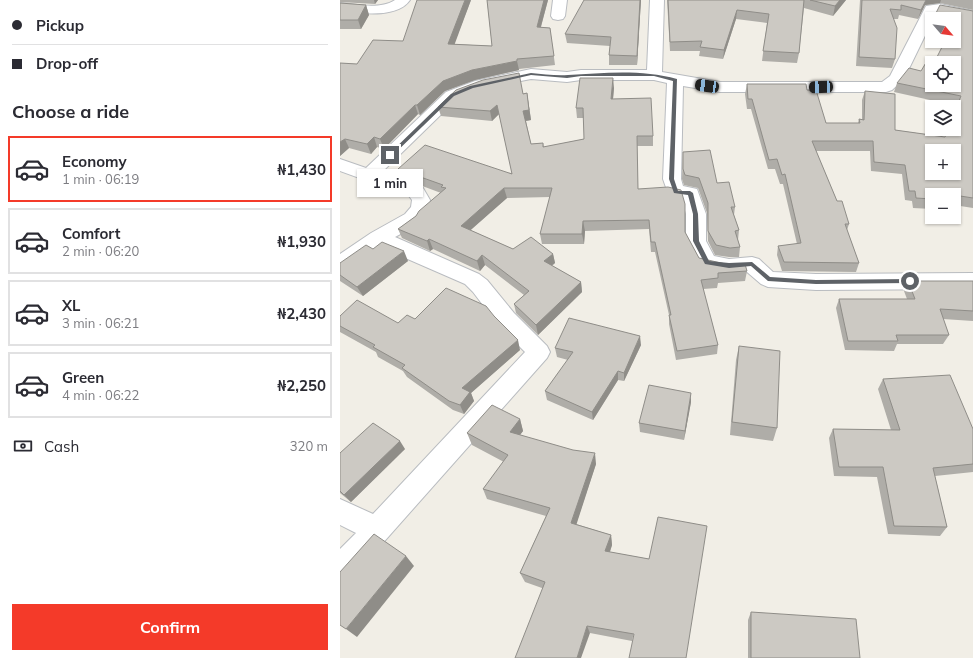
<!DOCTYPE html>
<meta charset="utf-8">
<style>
:root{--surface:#fff;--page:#f2f2f3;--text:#2b2b33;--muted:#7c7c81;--line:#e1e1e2;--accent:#f43a29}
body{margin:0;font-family:Mulish,sans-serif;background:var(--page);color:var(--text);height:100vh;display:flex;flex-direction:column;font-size:15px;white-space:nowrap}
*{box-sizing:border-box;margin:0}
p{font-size:13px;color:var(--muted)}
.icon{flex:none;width:22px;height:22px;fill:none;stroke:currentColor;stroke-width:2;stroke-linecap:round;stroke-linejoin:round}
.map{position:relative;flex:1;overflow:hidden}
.panel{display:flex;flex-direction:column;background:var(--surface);width:340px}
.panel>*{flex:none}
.banner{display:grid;align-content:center;height:88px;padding:0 12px;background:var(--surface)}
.needle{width:26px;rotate:118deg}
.buttons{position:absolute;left:585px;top:12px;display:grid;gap:8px}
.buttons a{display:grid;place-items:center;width:36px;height:36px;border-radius:0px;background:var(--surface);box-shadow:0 1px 3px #0004;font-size:20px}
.end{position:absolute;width:18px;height:18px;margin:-9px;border:5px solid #5e6267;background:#fff;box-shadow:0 0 0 2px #fff}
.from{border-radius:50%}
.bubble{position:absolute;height:28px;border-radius:0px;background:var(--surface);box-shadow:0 1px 3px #0004;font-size:13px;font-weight:700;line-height:28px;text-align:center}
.car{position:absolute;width:12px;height:24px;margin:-12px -6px;border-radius:5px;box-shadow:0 0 3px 1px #0007;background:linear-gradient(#222 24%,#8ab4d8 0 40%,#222 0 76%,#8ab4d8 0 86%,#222 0)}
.banner b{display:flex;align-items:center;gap:14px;height:38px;font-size:15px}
.banner b+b{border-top:1px solid var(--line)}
.banner i{width:10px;height:10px;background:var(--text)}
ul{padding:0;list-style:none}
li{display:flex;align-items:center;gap:12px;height:66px;margin:0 8px 6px;padding:0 4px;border:2px solid var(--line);border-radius:0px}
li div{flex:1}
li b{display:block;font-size:15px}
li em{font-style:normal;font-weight:700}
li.selected{border-color:var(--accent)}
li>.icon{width:36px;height:36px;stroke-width:1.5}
h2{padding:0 12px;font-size:18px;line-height:48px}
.pay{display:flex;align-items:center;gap:10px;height:44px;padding:0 12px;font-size:15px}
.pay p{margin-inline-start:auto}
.primary-button{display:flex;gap:8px;margin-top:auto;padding:8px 12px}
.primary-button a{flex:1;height:46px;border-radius:0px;background:var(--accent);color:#fff;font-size:16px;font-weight:700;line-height:46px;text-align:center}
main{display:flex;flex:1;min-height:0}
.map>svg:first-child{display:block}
</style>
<main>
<section class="panel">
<div class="banner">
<b><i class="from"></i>Pickup</b>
<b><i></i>Drop-off</b>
</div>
<h2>Choose a ride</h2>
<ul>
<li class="selected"><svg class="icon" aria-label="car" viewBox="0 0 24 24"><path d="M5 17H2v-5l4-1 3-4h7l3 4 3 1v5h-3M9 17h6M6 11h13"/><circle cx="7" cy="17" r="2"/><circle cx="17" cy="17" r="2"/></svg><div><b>Economy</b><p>1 min · 06:19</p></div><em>₦1,430</em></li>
<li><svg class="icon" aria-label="car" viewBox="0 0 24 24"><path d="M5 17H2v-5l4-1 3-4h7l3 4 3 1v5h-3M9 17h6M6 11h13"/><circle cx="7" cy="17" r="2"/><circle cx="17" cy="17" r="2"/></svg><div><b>Comfort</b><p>2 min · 06:20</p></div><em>₦1,930</em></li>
<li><svg class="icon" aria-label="car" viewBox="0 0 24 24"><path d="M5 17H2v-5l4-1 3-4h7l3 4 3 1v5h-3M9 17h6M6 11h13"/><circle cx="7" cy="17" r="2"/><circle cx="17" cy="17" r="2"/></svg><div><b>XL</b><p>3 min · 06:21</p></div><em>₦2,430</em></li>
<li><svg class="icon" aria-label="car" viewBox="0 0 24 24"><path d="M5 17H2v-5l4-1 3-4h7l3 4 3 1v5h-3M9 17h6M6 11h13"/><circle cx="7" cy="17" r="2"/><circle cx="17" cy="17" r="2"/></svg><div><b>Green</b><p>4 min · 06:22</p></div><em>₦2,250</em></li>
</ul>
<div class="pay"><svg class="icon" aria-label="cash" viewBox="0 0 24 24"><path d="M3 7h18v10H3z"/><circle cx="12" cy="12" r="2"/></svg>Cash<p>320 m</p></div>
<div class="primary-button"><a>Confirm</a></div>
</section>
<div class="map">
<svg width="633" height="658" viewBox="0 0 633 658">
<rect width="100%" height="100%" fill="#f1eee6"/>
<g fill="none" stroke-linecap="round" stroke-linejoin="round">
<defs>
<g id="street">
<path d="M 55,0 L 70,0 C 57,19 20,13 0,11 L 0,3 C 16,4 40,10 55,0 Z"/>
<polygon points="213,0 227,0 225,16 223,19 218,20 213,19 211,16"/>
<polygon points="310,0 324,0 322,72 380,82 542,82 550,76 586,6 600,4 633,11 633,19 596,13 564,79 552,90 546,92 380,92 343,86 341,179 343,186 357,189 366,214 366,241 374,256 389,259 412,257 419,259 433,272 476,274 633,273 633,289 476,290 428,287 421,284 407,272 389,273 360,267 346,241 346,214 342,199 329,196 323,179 327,83 314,80 241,80 227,82 191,79 145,88 118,98 41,173 83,188 90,200 89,208 79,224 55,237 139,274 147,280 174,313 207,346 210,352 207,358 10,580 0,584 0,549 16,533 0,525 0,499 33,514 185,352 158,325 133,292 125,284 40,247 7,269 0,271 0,254 31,233 65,214 71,207 72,200 69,196 0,171 0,159 26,168 106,92 135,81 191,69 227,72 241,70 307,70"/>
</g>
</defs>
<use href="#street" stroke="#b9bcc0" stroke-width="2"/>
<use href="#street" fill="#fff" fill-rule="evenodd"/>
</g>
<g fill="#afada8">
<polygon points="0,0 38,0 35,4 0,2"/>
<polygon points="131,0 114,44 152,46 147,0 208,0 201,27 210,28 215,65 179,69 179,70 135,80 105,91 80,115 78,114 44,149 37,147 31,154 9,148 0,156 0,63 17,64 63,41"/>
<polygon points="301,0 297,65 269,65 269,55 270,46 227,43 225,34"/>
<polygon points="327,0 506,0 493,16 464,8 459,53 457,63 422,61 427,23 396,19 383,59 359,56 360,51 330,51"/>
<polygon points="520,0 633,0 633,10 600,3 585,5 578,19 559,15 558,19 553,19 555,59 552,68 516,66"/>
<polygon points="0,3 26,5 29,15 21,29 0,29"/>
<polygon points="633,11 633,208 614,205 614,195 592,195 592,209 573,208 572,201 565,200 562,174 531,171 530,151 476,151 497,201 509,224 507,230 519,263 516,272 442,271 437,255 438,246 457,244 443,184 440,184 435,169 428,169 411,109 407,109 405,94 407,84 467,90 486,123 518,123 519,119 522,119 522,100 525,91 555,130 605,137 617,106 554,92 557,83 592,85 614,41 614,19 594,19 596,13"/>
<polygon points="274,88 273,99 313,136 313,146 297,146 298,189 345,232 359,258 407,271 405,281 378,283 377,288 363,289 378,345 377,354 336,360 329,324 329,315 315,252 311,252 309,229 245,231 244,244 202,244 200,234 210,197 167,198 130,230 173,249 213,254 215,263 212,266 241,282 242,292 198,335 176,313 174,304 184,295 145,265 140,271 93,249 90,251 62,238 58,229 76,216 101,193 61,178 58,169 172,173 159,114 152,121 101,116 98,107 187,93 191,120 186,121 191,144 203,143 204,147 244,139 244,118 237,118 236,108"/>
<polygon points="343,152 377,183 395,207 394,215 399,230 398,240 400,247 399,257 389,257 375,255 368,241 367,213 358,188 344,185 342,179"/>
<polygon points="68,261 23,296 0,281 0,263"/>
<polygon points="568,281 633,281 633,321 603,319 609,335 603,344 557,344 554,351 505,350 496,308 499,299 567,299 564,291"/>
<polygon points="0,316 58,323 75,319 180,350 131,393 134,401 124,414 113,410 67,377 63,371 38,357 36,352 0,332"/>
<polygon points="301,345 284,381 278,380 253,420 207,400 205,391 228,360 217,357 215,348"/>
<polygon points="399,346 437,428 433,441 390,435 396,360"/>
<polygon points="543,379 633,429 633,472 595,476 607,527 600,536 548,534 537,477 494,476 489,438 493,429 551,430 538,389"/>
<polygon points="351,402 344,440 300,432 299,423"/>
<polygon points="180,419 183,431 180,435 256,464 236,524 271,535 272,545 270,552 309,559 292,641 250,633 202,588 185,582 180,573 206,516 147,499 143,489 164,462 132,445 127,433"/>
<polygon points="65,449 11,502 0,493 0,453"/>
<polygon points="411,612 520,658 408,658 408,620"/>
</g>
<g fill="#8f8d88">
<polygon points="34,0 38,0 35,4"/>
<polygon points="125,0 131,0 111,54 108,44"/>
<polygon points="204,0 208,0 198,37 197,27"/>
<polygon points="300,0 301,0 297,65 297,56"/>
<polygon points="500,0 506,0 493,16 495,6"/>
<polygon points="586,0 601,0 600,3 585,5 578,19 581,10"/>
<polygon points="26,5 29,15 21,29 18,20"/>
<polygon points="397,10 396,19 383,59 384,50"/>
<polygon points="177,61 179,70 135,80 105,91 80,115 77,105 103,81 132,70"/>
<polygon points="273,78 274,88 272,109 271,99"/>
<polygon points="187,93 191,120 185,121 183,111"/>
<polygon points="75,105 78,114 44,149 40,139"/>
<polygon points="157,105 159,114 152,121 150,111"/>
<polygon points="34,137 37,147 31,154 27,144"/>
<polygon points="5,139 9,148 0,156 0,142"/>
<polygon points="164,188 167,198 124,236 121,226"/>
<polygon points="243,221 245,231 244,244 242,234"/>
<polygon points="89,239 93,249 90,251 87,241"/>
<polygon points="64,251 68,261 23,296 17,287"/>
<polygon points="213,254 215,263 205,270 204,261"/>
<polygon points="142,255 145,265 140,271 137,261"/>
<polygon points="241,282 242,292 198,335 196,325"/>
<polygon points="300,336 301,345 284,381 284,373"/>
<polygon points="178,340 180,350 131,393 134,401 124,414 120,405 122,388"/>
<polygon points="278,371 278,380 253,420 252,412"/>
<polygon points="351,393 351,402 344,440 345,431"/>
<polygon points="180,419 183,431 173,444 170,432"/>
<polygon points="60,441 65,449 11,502 4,495"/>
<polygon points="255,453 256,464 234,532 231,523"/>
<polygon points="271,535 272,545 267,560 265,551"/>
<polygon points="66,556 74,566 17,637 6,629"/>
<polygon points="247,626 250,633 241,658 237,658"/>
</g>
<g fill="#ccc9c3" stroke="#8f8d88" fill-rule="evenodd">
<polygon points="77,0 125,0 108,44 152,46 147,0 204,0 197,27 210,28 214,56 177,59 177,61 132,70 103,81 77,105 75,105 40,139 34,137 27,144 5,139 0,142 0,63 17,64 33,40 63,41"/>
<polygon points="244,0 300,0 297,56 269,55 271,37 225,34"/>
<polygon points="328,0 464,0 459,53 423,51 429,14 397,10 384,50 360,47 362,41 330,42"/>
<polygon points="470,0 500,0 495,6"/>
<polygon points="522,0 586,0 581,10 561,5 561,10 550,9 557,28 555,59 519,57"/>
<polygon points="0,3 26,5 18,20 0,20"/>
<path d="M 600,5 L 633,11 L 633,198 L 614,195 L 592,195 L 592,199 L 576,198 L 575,191 L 569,191 L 565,165 L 534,162 L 533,141 L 472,141 L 497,201 L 502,201 L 509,224 L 505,224 L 519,263 L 444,262 L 438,246 L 461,243 L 445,174 L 442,175 L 437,159 L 429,160 L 412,99 L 408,99 L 407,84 L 466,84 L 467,90 L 476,90 L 486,123 L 520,123 L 519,119 L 524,120 L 525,91 L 555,94 L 555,130 L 605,137 L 608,129 L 614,129 L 614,113 L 621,96 L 557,83 L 569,68 L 581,71 L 587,61 L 593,63 L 592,63 L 592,85 L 614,85 L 614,63 L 594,63 L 605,41 L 614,41 L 614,22 L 617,17 L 596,13 ZM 592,151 L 614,151 L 614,173 L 592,173 Z"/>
<polygon points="179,73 183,94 187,93 189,110 183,111 191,144 203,143 203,147 244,139 243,108 236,108 240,78 273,78 271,99 311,98 313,136 297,136 298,189 328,187 341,190 345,204 345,232 359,258 390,265 405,264 407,271 378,273 378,278 361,280 378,345 337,351 329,315 331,315 315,242 311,242 309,220 243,221 242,234 200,234 212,188 164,188 121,226 173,249 191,237 213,254 204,261 241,282 196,325 174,304 189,291 142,255 137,261 89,239 87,241 58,229 76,216 79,211 106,188 101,187 103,185 58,169 85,145 172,174 157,105 150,111 98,107 116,90 143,80"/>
<polygon points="370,150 377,183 389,182 395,207 391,207 399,230 395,231 400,247 390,248 376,245 368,231 368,203 359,178 345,175 343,169 343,152"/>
<polygon points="42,242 64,251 17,287 0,275 0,263 26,245 33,249"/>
<polygon points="568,281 633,281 633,311 600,309 609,335 556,335 558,341 508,341 499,299 575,299"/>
<polygon points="106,288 146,306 154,316 178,340 122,388 130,392 120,405 109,401 62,368 65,365 33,347 35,345 0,326 0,316 17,300 58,323 67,315 75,319"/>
<polygon points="229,318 300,336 284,373 278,371 252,412 205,391 233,352 215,348"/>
<polygon points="399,346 440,351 437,428 392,422"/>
<polygon points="610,375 633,429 633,464 593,468 607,527 554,526 543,467 499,467 493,429 560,430 543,379"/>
<polygon points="309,385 351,393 345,431 299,423"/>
<polygon points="152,405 180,419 170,432 233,450 255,453 231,523 271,535 265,551 309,559 318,517 367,526 346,658 289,658 294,634 247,626 237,658 175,658 205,582 180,573 210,508 143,489 168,455 127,433"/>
<polygon points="33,423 60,441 4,495 0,491 0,453"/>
<polygon points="34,534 66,556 6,629 0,625 0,572"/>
<polygon points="411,612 516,619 520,658 411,658"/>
</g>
<path fill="#5e6267" d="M 191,73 C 203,74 216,76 228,75 C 263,73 302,69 337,79 L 334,179 L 338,191 L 350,191 L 353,193 L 358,214 L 359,241 L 369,261 L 389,263 L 412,262 L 430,277 L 476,280 L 570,279 L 573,281 L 570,283 L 476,284 L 428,281 L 411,266 L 389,268 L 365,264 L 353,241 L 353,214 L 348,195 L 334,193 L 329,179 L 333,81 L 314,76 L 241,76 L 227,78 L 191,75 L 133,88 L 114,96 L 52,156 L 48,155 L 111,94 L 130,86 Z"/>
</svg>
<div class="buttons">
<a><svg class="needle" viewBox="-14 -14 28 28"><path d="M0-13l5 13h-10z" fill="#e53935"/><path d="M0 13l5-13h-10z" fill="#7c7c81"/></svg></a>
<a><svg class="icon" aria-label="locate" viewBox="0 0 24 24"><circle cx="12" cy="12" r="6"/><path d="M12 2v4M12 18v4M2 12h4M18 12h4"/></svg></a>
<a><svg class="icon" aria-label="layers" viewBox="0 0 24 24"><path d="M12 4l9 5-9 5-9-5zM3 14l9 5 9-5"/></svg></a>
<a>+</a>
<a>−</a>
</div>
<i class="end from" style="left:570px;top:281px"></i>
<i class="end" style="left:50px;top:155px"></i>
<div class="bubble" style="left:17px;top:169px;width:66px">1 min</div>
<i class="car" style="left:367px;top:86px;rotate:278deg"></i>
<i class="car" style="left:481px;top:87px;rotate:268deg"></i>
</div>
</main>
